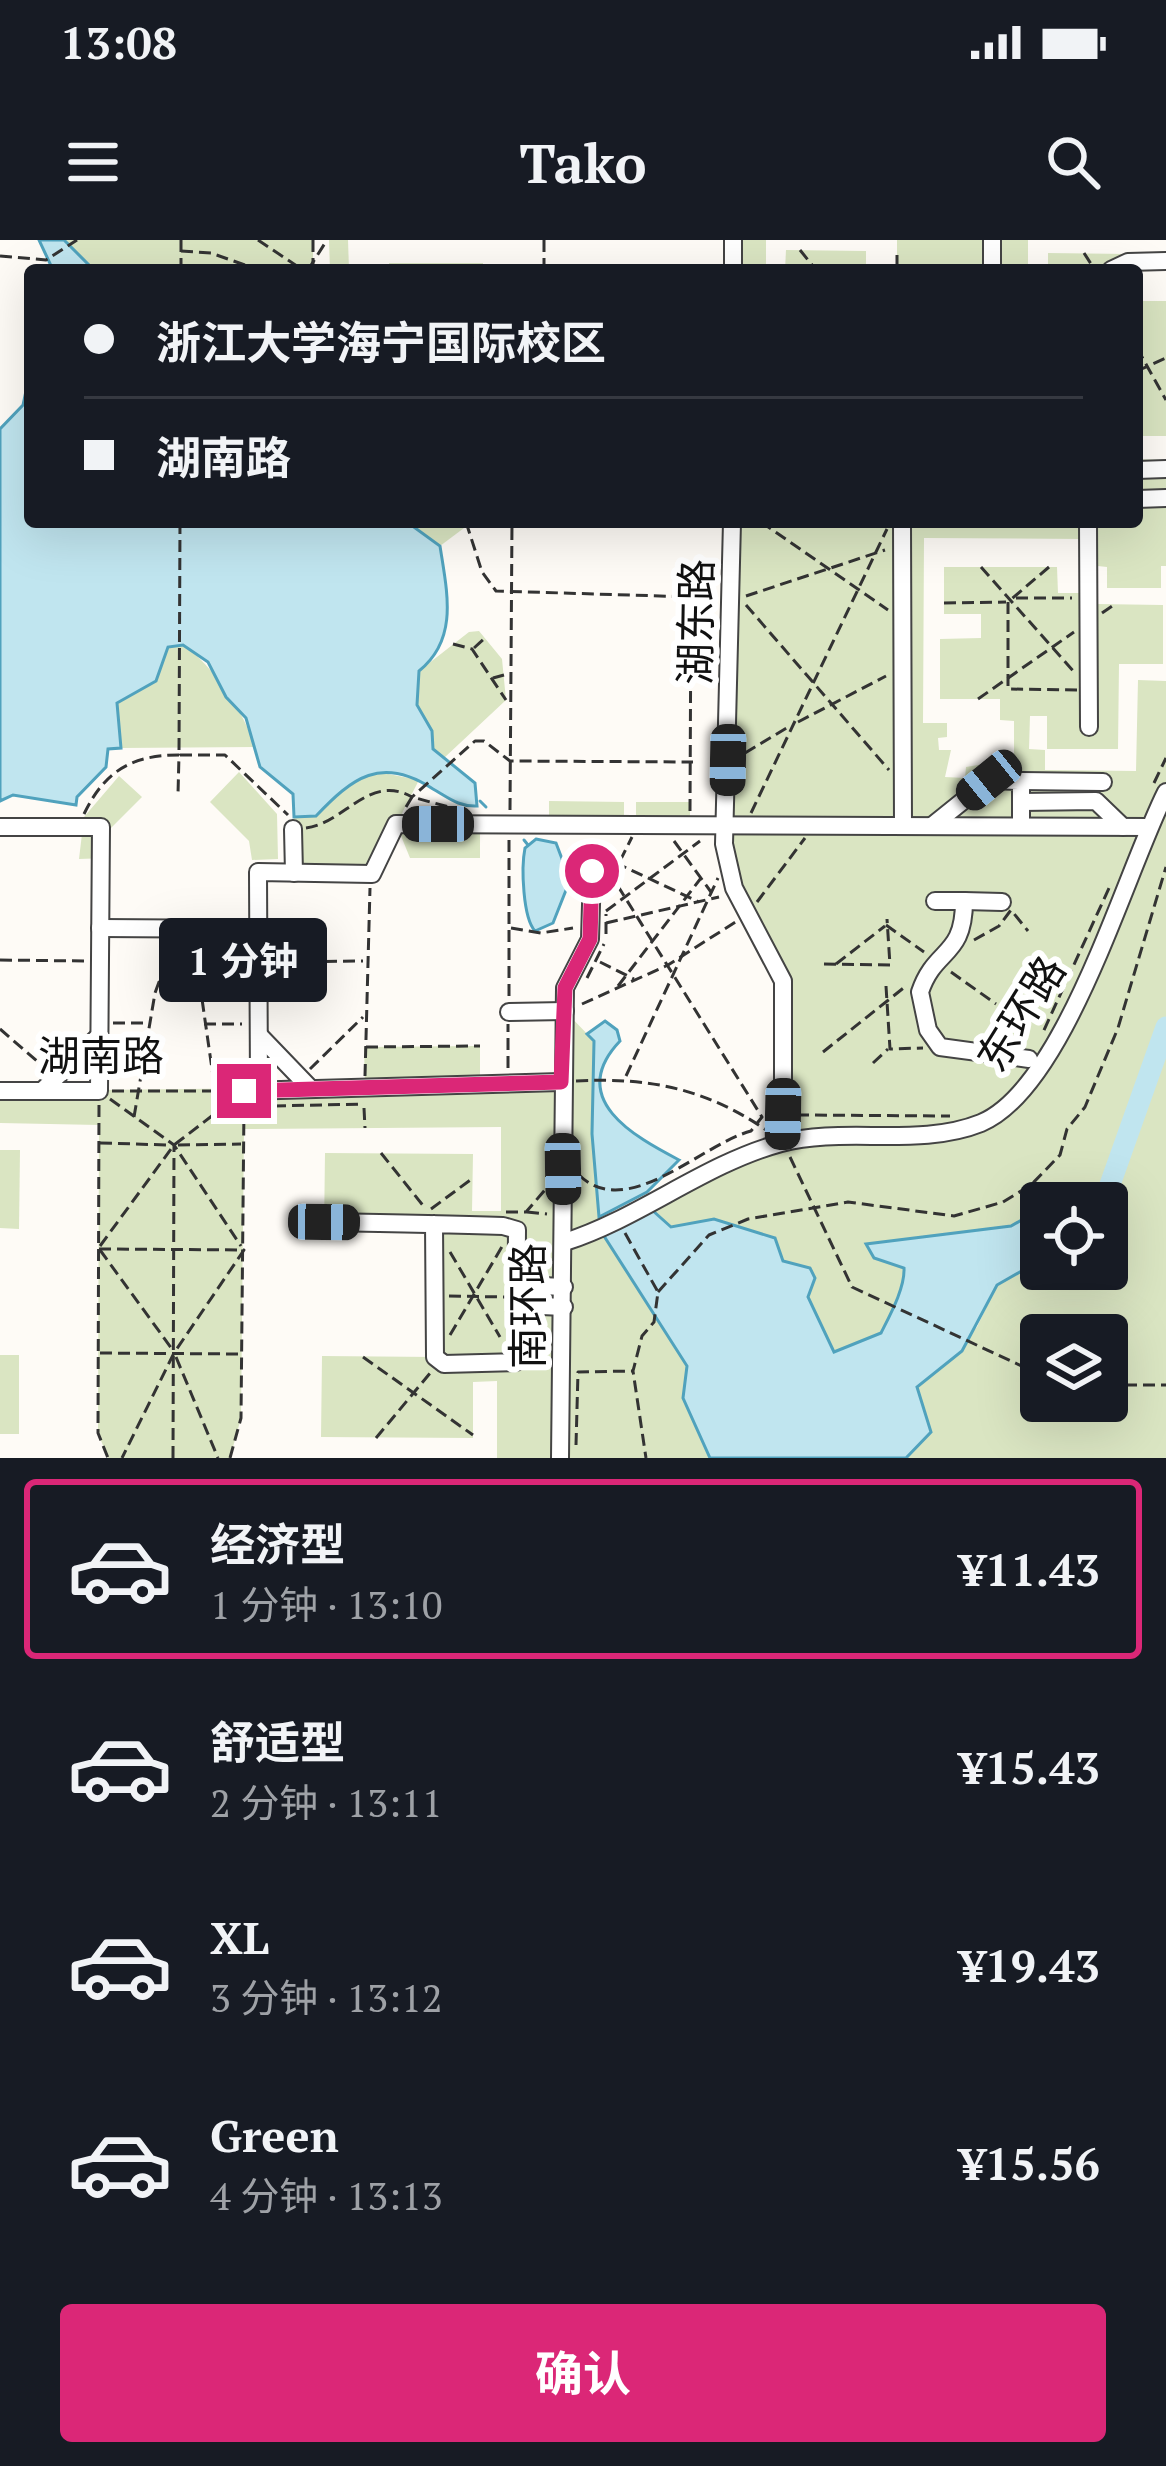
<!DOCTYPE html>
<html lang="zh">
<meta charset="utf-8">
<style>
:root{--surface:#171b24;--page:#20242c;--text:#f1f3f6;--muted:#9ea1a6;--line:#363941;--accent:#db2777}
body{margin:0;font-family:"PT Serif","Noto Sans SC",serif;background:var(--page);color:var(--text);height:100vh;display:flex;flex-direction:column;font-size:45px;white-space:nowrap}
*{box-sizing:border-box;margin:0}
p{font-size:39px;color:var(--muted)}
.icon{flex:none;width:66px;height:66px;fill:none;stroke:currentColor;stroke-width:2;stroke-linecap:round;stroke-linejoin:round}
.map{position:relative;height:1218px;overflow:hidden}
.side{display:flex;flex-direction:column;background:var(--surface);flex:1}
.side>*{flex:none}
.hud{position:absolute;left:24px;top:24px;width:1119px;height:264px;border-radius:12px;box-shadow:0 12px 48px #0002;display:grid;align-content:center;height:264px;padding:0 60px;background:var(--surface)}
.tools{position:absolute;left:1020px;top:942px;display:grid;gap:24px}
.tools a{display:grid;place-items:center;width:108px;height:108px;border-radius:12px;background:var(--surface);box-shadow:0 12px 48px #0002;font-size:60px}
.end{position:absolute;width:54px;height:54px;margin:-27px;border:15px solid #db2777;background:#fff;box-shadow:0 0 0 6px #fff}
.from{border-radius:50%}
.bubble{position:absolute;height:84px;border-radius:12px;background:var(--surface);box-shadow:0 12px 48px #0002;font-size:39px;font-weight:700;line-height:84px;text-align:center}
.car{position:absolute;width:36px;height:72px;margin:-36px -18px;border-radius:15px;box-shadow:0 0 9px 3px #0007;background:linear-gradient(#222 24%,#8ab4d8 0 40%,#222 0 76%,#8ab4d8 0 86%,#222 0)}
.hud b{display:flex;align-items:center;gap:42px;height:114px;font-size:45px}
.hud b+b{border-top:3px solid var(--line)}
.hud i{width:30px;height:30px;background:var(--text)}
ul{padding:21px 0 0;list-style:none}
li{display:flex;align-items:center;gap:36px;height:180px;margin:0 24px 18px;padding:0 36px;border:6px solid transparent;border-radius:12px}
li div{flex:1}
li b{display:block;font-size:45px}
li em{font-style:normal;font-weight:700}
li.selected{border-color:var(--accent)}
li>.icon{width:108px;height:108px;stroke-width:1.5}
.action{display:flex;gap:24px;margin-top:auto;padding:24px 60px}
.action a{flex:1;height:138px;border-radius:12px;background:var(--accent);color:#fff;font-size:48px;font-weight:700;line-height:138px;text-align:center}
.status{display:flex;justify-content:space-between;align-items:center;height:84px;padding:0 60px;background:var(--surface);direction:ltr}
.status svg{height:33px;fill:currentColor}
header{display:flex;justify-content:space-between;align-items:center;height:156px;padding:0 60px;background:var(--surface);font-size:54px;font-weight:700}
.map>svg:first-child{display:block}
</style>
<div class="status"><b>13:08</b><svg viewBox="0 0 49 12"><path d="M0 12V9h3v3zM5 12V6h3v6zM10 12V3h3v9zM15 12V0h3v12zM26 1h20v11H26zM47 4h2v5h-2z"/></svg></div>
<header><svg class="icon" aria-label="menu" viewBox="0 0 24 24"><path d="M4 6h16M4 12h16M4 18h16"/></svg>Tako<svg class="icon" aria-label="search" viewBox="0 0 24 24"><circle cx="10" cy="10" r="6"/><path d="M15 15l6 6"/></svg></header>
<div class="map">
<svg width="1166" height="1218" viewBox="0 0 1166 1218">
<rect width="100%" height="100%" fill="#fefbf6"/>
<g fill="#dae5c2" fill-rule="evenodd">
<polygon points="64,0 313,0 313,30 103,30 92,28"/>
<polygon points="329,0 348,0 349,30 330,30"/>
<rect x="732" y="0" width="34" height="30"/>
<polygon points="897,0 1028,0 1028,30 897,26"/>
<polygon points="786,10 866,11 866,30 785,30"/>
<polygon points="1048,13 1128,14 1128,30 1048,30"/>
<rect x="389" y="23" width="94" height="7"/>
<rect x="1137" y="61" width="29" height="135"/>
<path d="M 1137,219 L 1166,220 L 1166,326 L 1161,326 L 1161,348 L 1107,348 L 1107,327 L 1098,326 L 1097,364 L 1163,365 L 1163,424 L 1119,424 L 1118,509 L 1047,509 L 1047,476 L 1030,476 L 1029,509 L 1045,510 L 1045,530 L 1136,531 L 1138,440 L 1166,441 L 1166,1218 L 906,1218 L 931,1192 L 917,1147 L 977,1087 L 997,1045 L 1041,1020 L 1041,1029 L 1107,1029 L 1107,967 L 1117,957 L 1099,953 L 1041,963 L 1041,969 L 1011,986 L 866,1004 L 904,1029 C 905,1048 890,1075 881,1093 L 834,1112 L 807,1057 L 815,1037 L 809,1028 L 783,1021 L 714,979 L 671,987 L 652,970 L 783,901 L 783,741 L 724,604 L 732,282 L 1137,282 ZM 924,298 L 1082,299 L 1081,353 L 1058,353 L 1057,327 L 944,327 L 944,374 L 981,374 L 981,398 L 940,399 L 940,459 L 1000,459 L 1000,480 L 1014,481 L 1014,519 L 966,527 L 965,538 L 945,537 L 951,510 L 939,510 L 938,498 L 947,497 L 947,483 L 923,483 ZM 1041,1095 L 1107,1095 L 1107,1161 L 1041,1161 Z"/>
<polygon points="407,282 472,282 440,306"/>
<polygon points="479,391 502,419 506,460 444,518 433,509 432,491 417,465 419,431 469,392"/>
<path d="M 183,405 C 213,425 244,472 255,507 L 121,508 L 117,462 L 156,441 L 168,406 Z"/>
<polygon points="239,532 277,574 278,619 252,620 249,601 210,562"/>
<polygon points="383,533 419,540 397,583 480,584 480,618 410,618 397,586 372,634 294,633 294,577 316,576 351,539"/>
<polygon points="119,536 142,557 111,588 107,618 79,619 84,577"/>
<polygon points="549,561 624,562 624,585 549,585"/>
<rect x="636" y="562" width="54" height="23"/>
<polygon points="565,771 594,801 592,894 599,977 687,1127 683,1158 710,1218 497,1218 497,1141 473,1142 473,1198 321,1197 322,1116 435,1117 436,992 324,991 325,913 473,914 472,971 501,971 501,887 244,889 241,1178 230,1218 108,1218 98,1193 99,885 0,883 0,851 365,847 364,807 480,806 480,842 560,842"/>
<polygon points="0,910 20,910 19,989 0,988"/>
<rect x="0" y="1115" width="19" height="79"/>
</g>
<g fill="#c0e5ef" stroke="#50a2bd" stroke-width="3">
<polygon points="39,0 64,0 92,28 103,30 53,30"/>
<path d="M 30,132 L 30,282 L 407,282 L 440,306 C 447,352 459,399 419,431 L 417,465 L 432,491 L 433,509 L 475,543 L 477,566 C 459,567 449,558 433,549 C 381,515 352,538 316,576 L 294,577 L 293,554 L 260,527 L 246,478 L 226,457 L 208,422 L 183,405 L 168,407 L 156,441 L 117,463 L 121,508 L 108,509 L 106,527 L 77,557 L 76,565 L 13,555 L 0,561 L 0,189 L 23,165 Z"/>
<path d="M 536,599 L 556,603 L 570,640 L 553,683 L 535,691 C 523,678 521,628 525,608 Z"/>
<path d="M 605,781 L 617,790 L 620,801 C 565,859 635,897 679,920 L 647,952 L 599,977 L 592,894 L 594,801 L 587,794 Z"/>
<path d="M 1041,969 L 1041,1020 L 997,1045 L 962,1111 L 917,1147 L 931,1192 L 906,1218 L 710,1218 L 683,1158 L 687,1126 L 604,996 L 652,970 L 671,987 L 714,979 L 775,998 L 783,1021 L 810,1028 L 815,1038 L 808,1057 L 834,1112 L 881,1093 C 890,1075 905,1048 904,1028 L 874,1018 L 866,1004 L 1011,986 Z"/>
</g>
<g fill="none" stroke-linecap="round" stroke-linejoin="round">
<g stroke="#50a2bd" stroke-width="3">
<polyline points="480,561 486,567"/>
<polyline points="524,600 528,605"/>
</g>
<polyline stroke="#c0e5ef" stroke-width="21" points="1107,953 1166,787"/>
<defs>
<g id="minor">
<polyline points="733,0 733,30"/>
<polyline points="992,0 992,30"/>
<polyline points="1111,30 1128,22 1166,21"/>
<polyline points="1137,230 1166,229"/>
<polyline points="1137,259 1166,258"/>
<polyline points="732,282 724,604 734,648 783,741 783,902"/>
<polyline points="902,282 903,586"/>
<polyline points="1088,282 1089,487"/>
<polyline points="1021,541 1103,542"/>
<polyline points="1021,562 1096,561 1123,587"/>
<polyline points="933,585 989,540 1021,541 1021,586"/>
<polyline points="0,587 101,587 99,851 0,851"/>
<polyline points="293,589 294,633"/>
<path d="M 935,661 L 964,661 C 964,718 935,707 920,752 L 928,790 L 940,807 L 1029,819"/>
<polyline points="964,661 1002,662"/>
<polyline points="100,688 258,689"/>
<polyline points="509,772 565,771"/>
<polyline points="259,795 309,847"/>
<polyline points="259,847 258,632 372,634 396,584 1149,587"/>
<polyline points="42,851 99,796"/>
<polyline points="245,851 561,842"/>
<path d="M 324,982 C 384,983 443,984 503,986 L 517,990 L 516,1122 L 444,1124 L 435,1117 L 434,984"/>
<path d="M 565,1002 C 640,978 704,924 781,903 C 844,886 919,908 981,883 C 1065,848 1125,633 1166,552"/>
<polyline points="519,1045 564,1047"/>
<polyline points="519,1065 564,1067"/>
<polyline points="560,1218 565,748 590,699 592,631"/>
</g>
</defs>
<use href="#minor" stroke="#444" stroke-width="20"/>
<g stroke="#333" stroke-width="3" stroke-dasharray="12 6" stroke-linecap="butt">
<polyline points="258,0 303,30"/>
<polyline points="313,0 313,30"/>
<polyline points="800,10 816,30"/>
<polyline points="181,11 211,13 259,30"/>
<polyline points="1084,13 1095,30"/>
<polyline points="897,15 897,26 951,30"/>
<polyline points="0,16 46,20 77,0"/>
<polyline points="181,30 181,0"/>
<polyline points="308,30 327,0"/>
<polyline points="544,30 544,0"/>
<polyline points="1137,108 1166,160"/>
<polyline points="1137,131 1166,118"/>
<polyline points="180,282 179,515 225,515 288,575"/>
<polyline points="466,282 482,332 496,351 694,357"/>
<polyline points="761,282 888,370"/>
<polyline points="981,327 1075,433"/>
<polyline points="1049,327 1008,362 1008,449 1077,450"/>
<polyline points="746,356 885,310"/>
<polyline points="1016,358 1072,358"/>
<polyline points="944,363 1006,362"/>
<polyline points="746,365 889,530"/>
<polyline points="1102,373 1115,364"/>
<polyline points="453,404 472,409 506,460"/>
<polyline points="474,408 486,397"/>
<polyline points="493,438 504,435"/>
<polyline points="978,459 1074,392"/>
<polyline points="798,482 886,436"/>
<polyline points="745,513 790,486"/>
<polyline points="1154,543 1166,518"/>
<polyline points="406,567 412,557 456,569"/>
<polyline points="510,570 512,282"/>
<polyline points="690,571 691,350 717,350"/>
<polyline points="751,573 887,289"/>
<path d="M 84,574 C 105,530 133,515 179,515 L 178,554"/>
<path d="M 306,588 C 345,583 369,533 412,557 L 475,501 L 484,501 L 510,521 L 693,522"/>
<polyline points="674,601 711,652"/>
<polyline points="590,602 601,619"/>
<polyline points="599,615 699,662"/>
<polyline points="612,637 632,597"/>
<polyline points="757,662 805,598"/>
<polyline points="606,671 700,601"/>
<polyline points="606,683 719,657"/>
<polyline points="886,685 924,712"/>
<polyline points="511,688 541,693 573,688"/>
<polyline points="606,694 606,674"/>
<polyline points="974,700 999,686 1011,670 1028,691"/>
<polyline points="0,720 86,721"/>
<polyline points="271,722 363,721"/>
<polyline points="600,722 634,739"/>
<polyline points="824,724 890,725 887,679"/>
<polyline points="836,724 885,686"/>
<polyline points="951,732 996,764"/>
<polyline points="587,738 604,704"/>
<polyline points="618,746 701,638"/>
<polyline points="886,746 890,809 923,808"/>
<polyline points="509,756 509,598"/>
<polyline points="582,764 668,725 737,681"/>
<polyline points="113,783 151,783"/>
<polyline points="204,784 242,784"/>
<polyline points="0,789 45,828"/>
<polyline points="1044,790 1110,646"/>
<polyline points="366,807 480,806"/>
<polyline points="823,812 906,746"/>
<polyline points="873,823 888,809"/>
<polyline points="508,828 508,784"/>
<polyline points="310,829 363,777"/>
<polyline points="365,836 370,648"/>
<polyline points="626,836 718,638"/>
<path d="M 576,841 C 650,837 708,849 769,892"/>
<polyline points="112,851 229,851"/>
<polyline points="110,859 174,905 241,1006"/>
<polyline points="99,865 98,1193 108,1218"/>
<polyline points="274,866 364,864"/>
<polyline points="364,868 365,888"/>
<polyline points="797,875 950,876"/>
<polyline points="134,877 155,753 159,742 169,735 190,736 201,752 218,871"/>
<polyline points="100,903 169,905"/>
<polyline points="178,905 241,904"/>
<polyline points="381,913 425,968"/>
<polyline points="790,917 852,1047 1041,1135"/>
<path d="M 579,935 C 627,982 700,905 751,891 L 762,877 L 606,627"/>
<polyline points="431,969 473,938"/>
<polyline points="506,972 526,972 550,944"/>
<polyline points="527,972 547,974"/>
<polyline points="625,993 658,1052 654,1082 642,1096 633,1131 646,1218"/>
<polyline points="100,1006 174,905 234,859"/>
<polyline points="99,1009 244,1010 174,1113 122,1218"/>
<polyline points="100,1010 172,1109"/>
<polyline points="450,1012 500,1097"/>
<polyline points="658,1052 709,995 748,979 848,962 954,976 1003,962 1031,945 1060,915 1067,889 1085,867 1118,788 1166,627"/>
<polyline points="449,1056 505,1057"/>
<polyline points="450,1095 503,1005"/>
<polyline points="100,1113 240,1114"/>
<polyline points="176,1117 218,1218"/>
<polyline points="363,1117 473,1195"/>
<polyline points="1107,1145 1166,1145"/>
<polyline points="376,1198 431,1132"/>
<polyline points="576,1205 578,1132 633,1131"/>
<polyline points="173,1218 174,905"/>
<polyline points="230,1218 241,1178 244,865"/>
</g>
<use href="#minor" stroke="#fff" stroke-width="16"/>
</g>
<g fill="none" stroke-linecap="round" stroke-linejoin="round">
<polyline stroke="#db2777" stroke-width="15" points="244,851 561,842 565,748 590,699 592,631"/>
</g>
<g text-anchor="middle" dominant-baseline="central" stroke-width="12" stroke-linejoin="round" paint-order="stroke">
<g font-size="42" fill="#111" stroke="#fff">
<text transform="translate(695 382) rotate(-89)">湖东路</text>
<text transform="translate(1020 773) rotate(-58)">东环路</text>
<text x="101" y="815">湖南路</text>
<text transform="translate(527 1066) rotate(-90)">南环路</text>
</g>
</g>
</svg>
<div class="tools">
<a><svg class="icon" aria-label="locate" viewBox="0 0 24 24"><circle cx="12" cy="12" r="6"/><path d="M12 2v4M12 18v4M2 12h4M18 12h4"/></svg></a>
<a><svg class="icon" aria-label="layers" viewBox="0 0 24 24"><path d="M12 4l9 5-9 5-9-5zM3 14l9 5 9-5"/></svg></a>
</div>
<i class="end from" style="left:592px;top:631px"></i>
<i class="end" style="left:244px;top:851px"></i>
<div class="bubble" style="left:159px;top:678px;width:168px">1 分钟</div>
<i class="car" style="left:728px;top:520px;rotate:181deg"></i>
<i class="car" style="left:989px;top:540px;rotate:231deg"></i>
<i class="car" style="left:438px;top:584px;rotate:270deg"></i>
<i class="car" style="left:783px;top:874px;rotate:181deg"></i>
<i class="car" style="left:563px;top:929px;rotate:179deg"></i>
<i class="car" style="left:324px;top:982px;rotate:91deg"></i>
<div class="hud">
<b><i class="from"></i>浙江大学海宁国际校区</b>
<b><i></i>湖南路</b>
</div>
</div>
<section class="side">
<ul>
<li class="selected"><svg class="icon" aria-label="car" viewBox="0 0 24 24"><path d="M5 17H2v-5l4-1 3-4h7l3 4 3 1v5h-3M9 17h6M6 11h13"/><circle cx="7" cy="17" r="2"/><circle cx="17" cy="17" r="2"/></svg><div><b>经济型</b><p>1 分钟 · 13:10</p></div><em>¥11.43</em></li>
<li><svg class="icon" aria-label="car" viewBox="0 0 24 24"><path d="M5 17H2v-5l4-1 3-4h7l3 4 3 1v5h-3M9 17h6M6 11h13"/><circle cx="7" cy="17" r="2"/><circle cx="17" cy="17" r="2"/></svg><div><b>舒适型</b><p>2 分钟 · 13:11</p></div><em>¥15.43</em></li>
<li><svg class="icon" aria-label="car" viewBox="0 0 24 24"><path d="M5 17H2v-5l4-1 3-4h7l3 4 3 1v5h-3M9 17h6M6 11h13"/><circle cx="7" cy="17" r="2"/><circle cx="17" cy="17" r="2"/></svg><div><b>XL</b><p>3 分钟 · 13:12</p></div><em>¥19.43</em></li>
<li><svg class="icon" aria-label="car" viewBox="0 0 24 24"><path d="M5 17H2v-5l4-1 3-4h7l3 4 3 1v5h-3M9 17h6M6 11h13"/><circle cx="7" cy="17" r="2"/><circle cx="17" cy="17" r="2"/></svg><div><b>Green</b><p>4 分钟 · 13:13</p></div><em>¥15.56</em></li>
</ul>
<div class="action"><a>确认</a></div>
</section>
